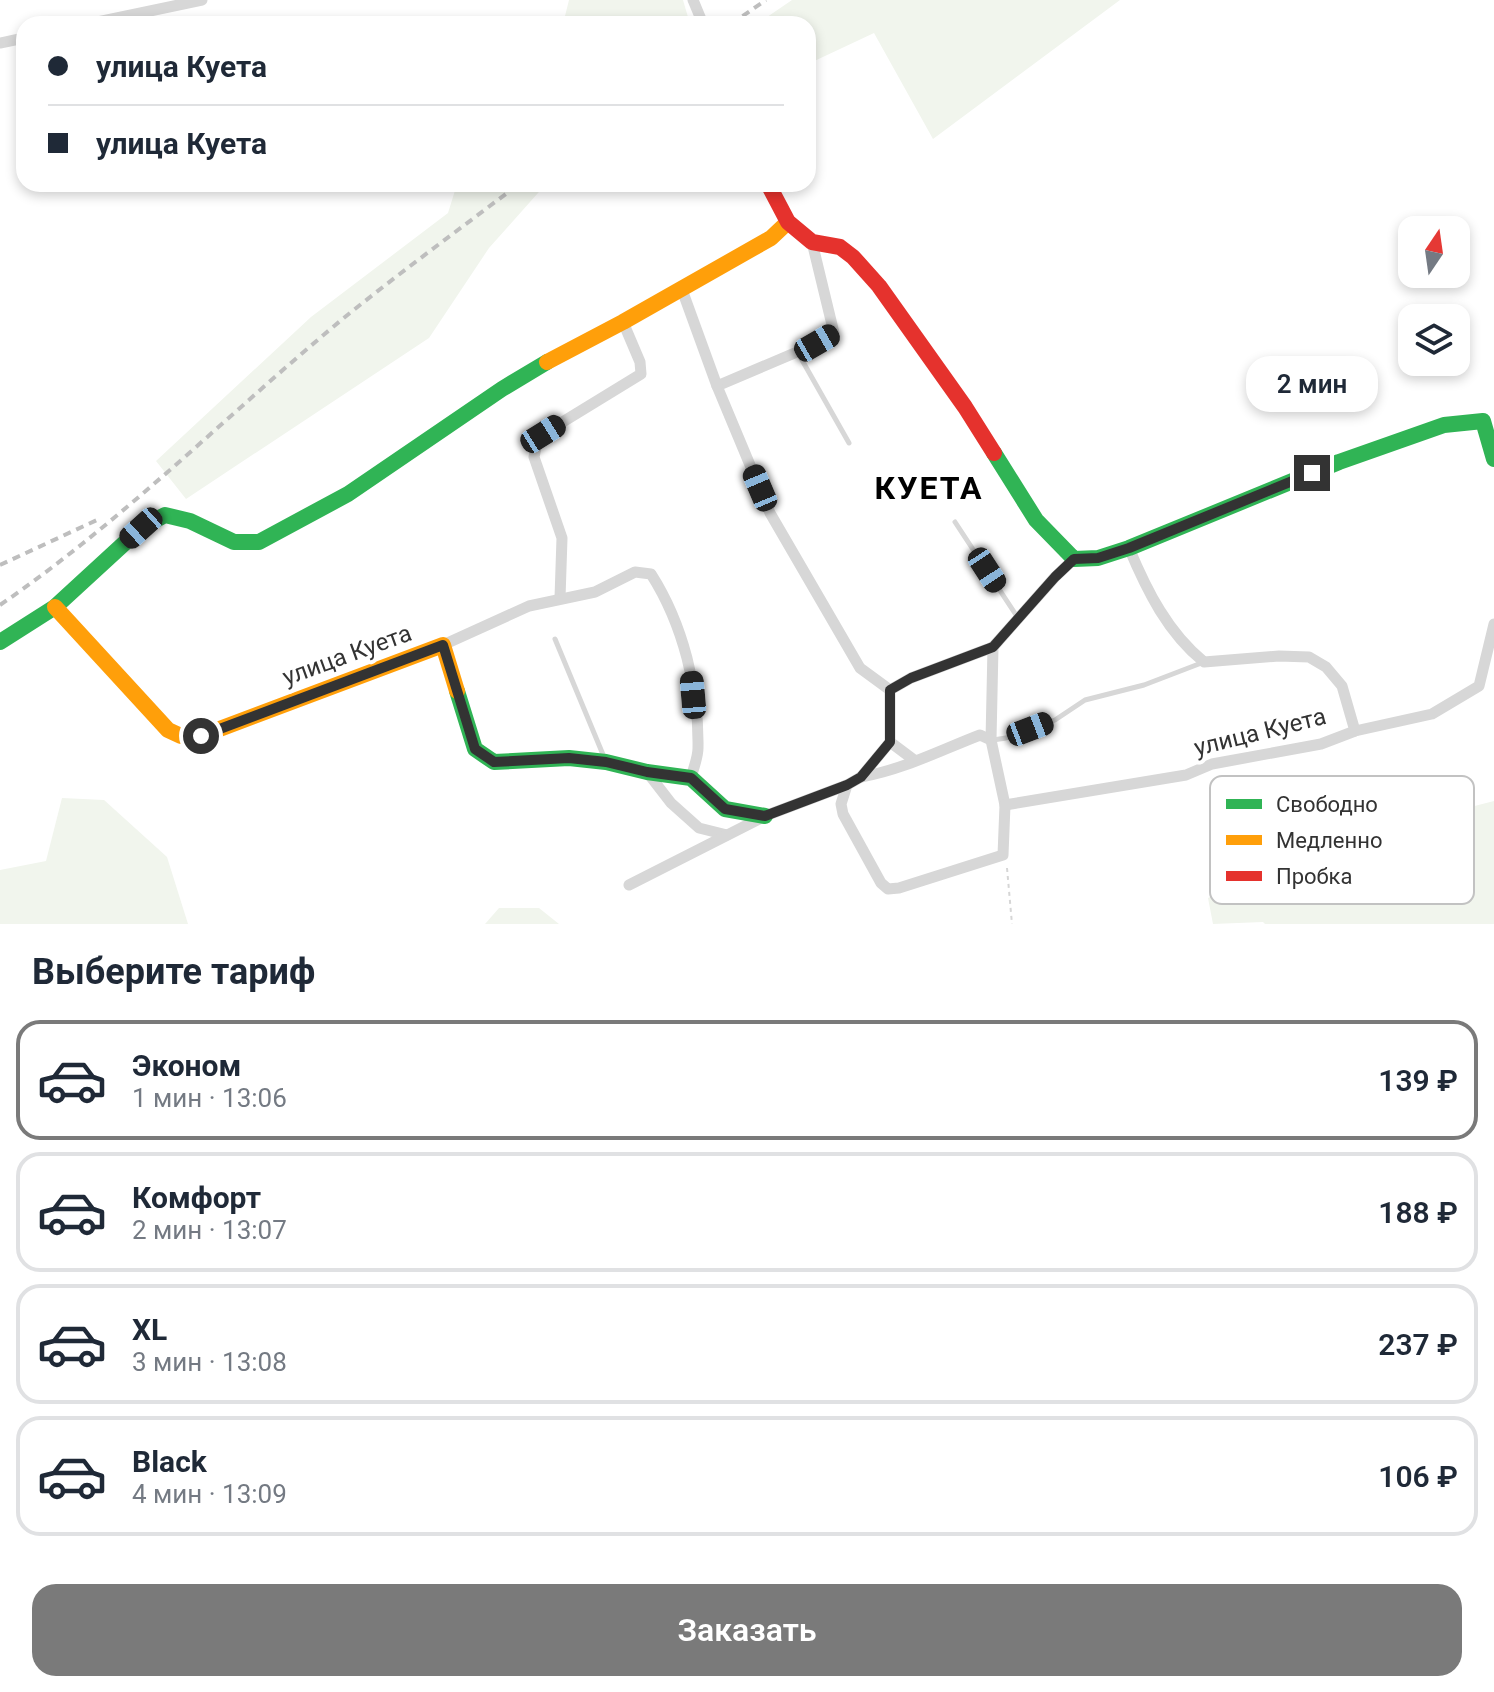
<!DOCTYPE html>
<html lang="ru">
<meta charset="utf-8">
<style>
:root{--surface:#fff;--page:#f2f2f3;--text:#1f2937;--muted:#747a83;--line:#e0e1e3;--accent:#7a7a7a}
body{margin:0;font-family:Roboto,sans-serif;background:var(--page);color:var(--text);height:100vh;display:flex;flex-direction:column;font-size:30px;white-space:nowrap}
*{box-sizing:border-box;margin:0}
p{font-size:26px;color:var(--muted)}
.icon{flex:none;width:44px;height:44px;fill:none;stroke:currentColor;stroke-width:2;stroke-linecap:round;stroke-linejoin:round}
.map{position:relative;height:924px;overflow:hidden}
.drawer{display:flex;flex-direction:column;background:var(--surface);flex:1}
.drawer>*{flex:none}
.top-card{position:absolute;left:16px;top:16px;width:800px;height:176px;border-radius:24px;box-shadow:0 4px 12px #0003;display:grid;align-content:center;height:176px;padding:0 32px;background:var(--surface)}
.needle{width:52px;rotate:13deg}
.tools{position:absolute;left:1398px;top:216px;display:grid;gap:16px}
.tools a{display:grid;place-items:center;width:72px;height:72px;border-radius:16px;background:var(--surface);box-shadow:0 4px 12px #0003;font-size:40px}
.end{position:absolute;width:36px;height:36px;margin:-18px;border:10px solid #333;background:#fff;box-shadow:0 0 0 4px #fff}
.from{border-radius:50%}
.bubble{position:absolute;height:56px;border-radius:24px;background:var(--surface);box-shadow:0 4px 12px #0003;font-size:26px;font-weight:600;line-height:56px;text-align:center}
.car{position:absolute;width:24px;height:48px;margin:-24px -12px;border-radius:10px;box-shadow:0 0 6px 2px #0007;background:linear-gradient(#222 24%,#8ab4d8 0 40%,#222 0 76%,#8ab4d8 0 86%,#222 0)}
.top-card b{display:flex;align-items:center;gap:28px;height:76px;font-size:30px}
.top-card b+b{border-top:2px solid var(--line)}
.top-card i{width:20px;height:20px;background:var(--text)}
ul{padding:0;list-style:none}
li{display:flex;align-items:center;gap:24px;height:120px;margin:0 16px 12px;padding:0 16px;border:4px solid var(--line);border-radius:24px}
li div{flex:1}
li b{display:block;font-size:30px}
li em{font-style:normal;font-weight:600}
li.current{border-color:var(--accent)}
li>.icon{width:72px;height:72px;stroke-width:1.5}
h2{padding:0 32px;font-size:36px;line-height:96px}
.button{display:flex;gap:16px;margin-top:auto;padding:16px 32px}
.button a{flex:1;height:92px;border-radius:24px;background:var(--accent);color:#fff;font-size:32px;font-weight:600;line-height:92px;text-align:center}
.map>svg:first-child{display:block}
</style>
<div class="map">
<svg width="1494" height="924" viewBox="0 0 1494 924">
<rect width="100%" height="100%" fill="#fff"/>
<g fill="#f1f5ed">
<polygon points="569,0 683,0 690,24 563,24"/>
<polygon points="792,0 1120,0 933,139 874,33 808,64 808,24 757,24"/>
<polygon points="457,184 546,184 489,248 429,338 186,499 156,461 311,317 448,213"/>
<polygon points="62,798 104,800 167,857 188,924 0,924 0,870 46,861"/>
<polygon points="1494,801 1494,924 1265,924 1263,922 1213,924 1208,898 1303,850"/>
<polygon points="499,908 539,908 559,924 485,924"/>
</g>
<g fill="none" stroke-linecap="round" stroke-linejoin="round">
<polyline stroke="#d6d6d6" stroke-width="2" stroke-dasharray="4 4" stroke-linecap="butt" points="1007,868 1012,924"/>
<g stroke="#d7d7d7" stroke-width="5">
<polyline points="798,353 849,443"/>
<polyline points="955,522 1018,618"/>
<polyline points="555,639 604,757"/>
<polyline points="993,740 1006,738 1055,720 1085,700 1144,685 1204,662"/>
</g>
<g stroke="#d7d7d7" stroke-width="11">
<polyline points="693,0 703,24"/>
<polyline points="88,24 202,0"/>
<polyline points="0,43 24,38"/>
<polyline points="812,242 834,333 797,352 717,386 770,513 860,668 890,690"/>
<polyline points="681,287 717,386"/>
<path d="M 1129,548 C 1147,591 1168,633 1204,662 L 1279,656 L 1309,657 L 1326,667 L 1342,686 L 1355,731"/>
<polyline points="1074,559 1055,577 993,647 991,740 1005,805 1186,775 1212,764 1321,744 1355,731 1432,714 1479,686 1494,624"/>
<polyline points="560,598 562,538 534,457 537,443 543,434 641,374 640,362 623,322"/>
<path d="M 443,645 L 529,606 L 595,592 L 635,572 L 651,574 C 683,624 699,689 698,748 C 698,758 693,769 691,778"/>
<polyline points="890,742 914,760"/>
<polyline points="647,772 671,803 699,828 727,835"/>
<path d="M 861,777 C 902,770 941,750 980,735 L 991,740"/>
<polyline points="847,785 841,804 843,814 881,883 888,889 899,888 1003,855 1005,805"/>
<polyline points="629,885 765,816 847,785 861,777 890,742 890,690 911,678 993,647"/>
</g>
<g stroke="#30b455" stroke-width="16">
<polyline points="994,453 1036,520 1074,559 1098,558 1129,548 1339,462 1444,425 1483,421 1494,459"/>
<polyline points="0,642 55,607 141,528 165,515 190,521 234,542 259,542 348,494 502,389 547,362"/>
<polyline points="457,691 475,749 494,762 569,758 606,762 647,772 691,778 725,809 765,816"/>
</g>
<g stroke="#ff9f0a" stroke-width="16">
<polyline points="547,362 623,322 771,238 788,222"/>
<polyline points="55,607 168,730 181,736 201,736 443,645 457,691"/>
</g>
<polyline stroke="#e5322d" stroke-width="16" points="768,184 788,222 812,242 840,247 853,257 879,286 965,407 994,453"/>
<g stroke="#bebebe" stroke-width="4" stroke-dasharray="8 6" stroke-linecap="butt">
<polyline points="731,24 766,0"/>
<polyline points="0,565 97,520"/>
<path d="M 0,605 C 124,520 230,412 345,317 C 402,271 461,228 519,184"/>
</g>
</g>
<g fill="none" stroke-linecap="round" stroke-linejoin="round">
<polyline stroke="#333" stroke-width="10" points="201,736 443,645 475,749 494,762 569,758 606,762 647,772 691,778 725,809 765,816 847,785 861,777 890,742 890,690 911,678 993,647 1055,577 1074,559 1098,558 1129,548 1312,473"/>
</g>
<g text-anchor="middle" dominant-baseline="central" stroke-width="8" stroke-linejoin="round" paint-order="stroke">
<g font-size="24" fill="#333" stroke="#fff">
<text transform="translate(347 655) rotate(-20)">улица Куета</text>
<text transform="translate(1260 732) rotate(-14)">улица Куета</text>
</g>
<g font-size="32" font-weight="bold" letter-spacing="2" fill="#000" stroke="#fff">
<text x="929" y="488">КУЕТА</text>
</g>
</g>
<rect x="1210" y="776" width="264" height="128" rx="12" fill="#fff" stroke="#c2c2c2" stroke-width="2"/>
<rect x="1226" y="799" width="36" height="10" fill="#30b455"/>
<rect x="1226" y="835" width="36" height="10" fill="#ff9f0a"/>
<rect x="1226" y="871" width="36" height="10" fill="#e5322d"/>
<g font-size="22" fill="#333">
<text x="1276" y="812">Свободно</text>
<text x="1276" y="848">Медленно</text>
<text x="1276" y="884">Пробка</text>
</g>
</svg>
<div class="tools">
<a><svg class="needle" viewBox="-14 -14 28 28"><path d="M0-13l5 13h-10z" fill="#e53935"/><path d="M0 13l5-13h-10z" fill="#747a83"/></svg></a>
<a><svg class="icon" aria-label="layers" viewBox="0 0 24 24"><path d="M12 4l9 5-9 5-9-5zM3 14l9 5 9-5"/></svg></a>
</div>
<i class="end from" style="left:201px;top:736px"></i>
<i class="end" style="left:1312px;top:473px"></i>
<div class="bubble" style="left:1246px;top:356px;width:132px">2 мин</div>
<i class="car" style="left:817px;top:343px;rotate:60deg"></i>
<i class="car" style="left:543px;top:434px;rotate:58deg"></i>
<i class="car" style="left:760px;top:488px;rotate:337deg"></i>
<i class="car" style="left:141px;top:528px;rotate:228deg"></i>
<i class="car" style="left:987px;top:570px;rotate:147deg"></i>
<i class="car" style="left:693px;top:695px;rotate:355deg"></i>
<i class="car" style="left:1030px;top:729px;rotate:69deg"></i>
<div class="top-card">
<b><i class="from"></i>улица Куета</b>
<b><i></i>улица Куета</b>
</div>
</div>
<section class="drawer">
<h2>Выберите тариф</h2>
<ul>
<li class="current"><svg class="icon" aria-label="car" viewBox="0 0 24 24"><path d="M5 17H2v-5l4-1 3-4h7l3 4 3 1v5h-3M9 17h6M6 11h13"/><circle cx="7" cy="17" r="2"/><circle cx="17" cy="17" r="2"/></svg><div><b>Эконом</b><p>1 мин · 13:06</p></div><em>139 ₽</em></li>
<li><svg class="icon" aria-label="car" viewBox="0 0 24 24"><path d="M5 17H2v-5l4-1 3-4h7l3 4 3 1v5h-3M9 17h6M6 11h13"/><circle cx="7" cy="17" r="2"/><circle cx="17" cy="17" r="2"/></svg><div><b>Комфорт</b><p>2 мин · 13:07</p></div><em>188 ₽</em></li>
<li><svg class="icon" aria-label="car" viewBox="0 0 24 24"><path d="M5 17H2v-5l4-1 3-4h7l3 4 3 1v5h-3M9 17h6M6 11h13"/><circle cx="7" cy="17" r="2"/><circle cx="17" cy="17" r="2"/></svg><div><b>XL</b><p>3 мин · 13:08</p></div><em>237 ₽</em></li>
<li><svg class="icon" aria-label="car" viewBox="0 0 24 24"><path d="M5 17H2v-5l4-1 3-4h7l3 4 3 1v5h-3M9 17h6M6 11h13"/><circle cx="7" cy="17" r="2"/><circle cx="17" cy="17" r="2"/></svg><div><b>Black</b><p>4 мин · 13:09</p></div><em>106 ₽</em></li>
</ul>
<div class="button"><a>Заказать</a></div>
</section>
